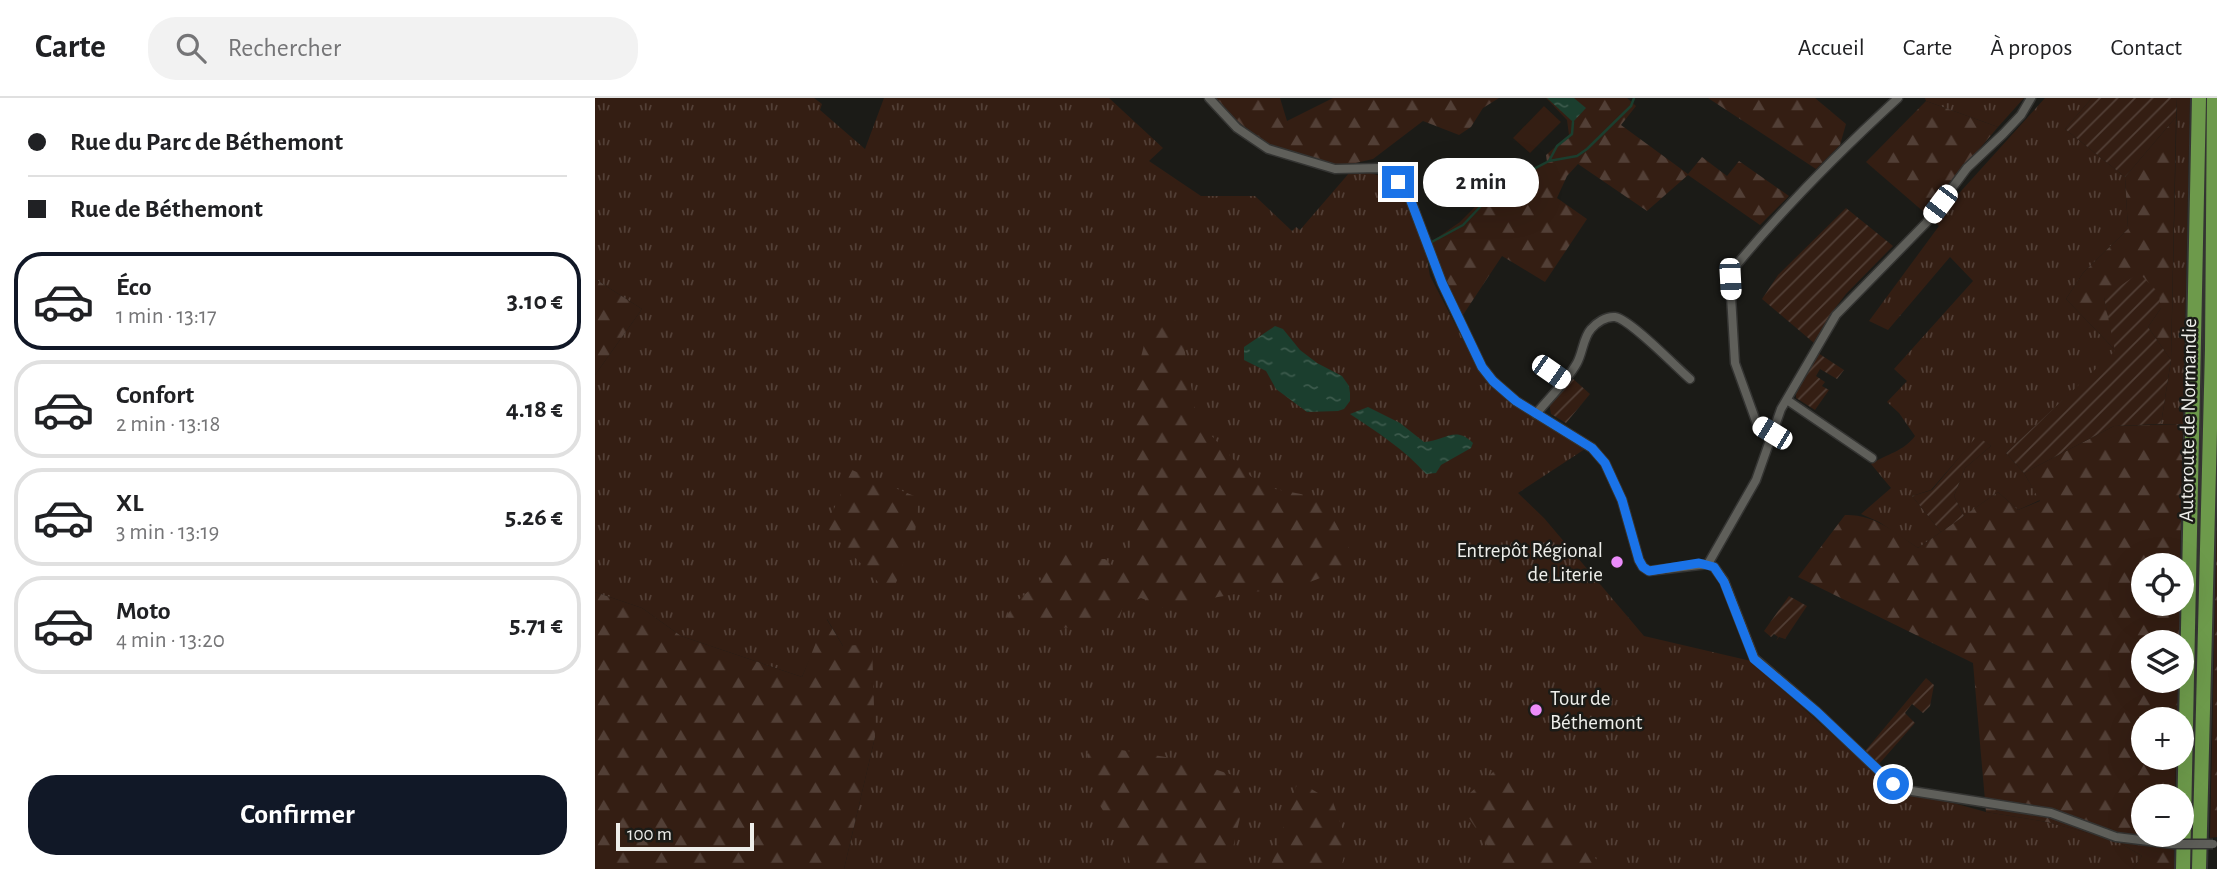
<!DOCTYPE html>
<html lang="fr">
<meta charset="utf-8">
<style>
:root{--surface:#fff;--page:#f2f2f2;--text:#202124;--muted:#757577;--line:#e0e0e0;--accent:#111827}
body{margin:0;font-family:"Alegreya Sans",sans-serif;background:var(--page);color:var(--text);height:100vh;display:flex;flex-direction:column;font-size:26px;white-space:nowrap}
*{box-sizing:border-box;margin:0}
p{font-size:23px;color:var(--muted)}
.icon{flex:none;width:38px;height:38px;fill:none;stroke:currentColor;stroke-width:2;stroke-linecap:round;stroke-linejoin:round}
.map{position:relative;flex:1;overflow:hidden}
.details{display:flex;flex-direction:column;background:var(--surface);width:595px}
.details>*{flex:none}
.guide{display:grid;align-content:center;height:154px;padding:0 28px;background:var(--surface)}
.buttons{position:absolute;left:1536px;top:455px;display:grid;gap:14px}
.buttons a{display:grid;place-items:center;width:63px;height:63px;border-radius:50%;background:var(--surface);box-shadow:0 7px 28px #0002;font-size:35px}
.scale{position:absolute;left:21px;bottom:18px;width:138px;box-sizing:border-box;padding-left:7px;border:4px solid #eeeeea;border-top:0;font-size:19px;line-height:24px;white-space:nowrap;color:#eeeeea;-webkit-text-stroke:5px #1b1b17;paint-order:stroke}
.end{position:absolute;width:32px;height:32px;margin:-16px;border:9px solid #1a73e8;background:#fff;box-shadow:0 0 0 4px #fff}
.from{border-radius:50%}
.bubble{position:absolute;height:49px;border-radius:24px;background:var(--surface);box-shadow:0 7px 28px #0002;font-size:23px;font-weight:700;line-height:49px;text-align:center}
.car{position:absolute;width:21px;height:42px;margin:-21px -10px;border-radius:9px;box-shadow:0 0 5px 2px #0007;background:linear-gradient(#fff 24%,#345 0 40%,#fff 0 76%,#345 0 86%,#fff 0)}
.guide b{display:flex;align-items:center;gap:24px;height:66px;font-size:26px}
.guide b+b{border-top:2px solid var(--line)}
.guide i{width:18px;height:18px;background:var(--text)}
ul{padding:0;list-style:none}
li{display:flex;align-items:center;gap:21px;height:98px;margin:0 14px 10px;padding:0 14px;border:4px solid var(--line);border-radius:28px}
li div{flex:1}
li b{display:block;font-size:26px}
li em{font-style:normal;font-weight:700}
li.current{border-color:var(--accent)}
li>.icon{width:63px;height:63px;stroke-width:1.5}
.action{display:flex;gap:14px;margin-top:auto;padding:14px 28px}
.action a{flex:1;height:80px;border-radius:28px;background:var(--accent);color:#fff;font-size:28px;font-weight:700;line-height:80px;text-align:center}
header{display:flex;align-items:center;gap:42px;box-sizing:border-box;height:98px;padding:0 35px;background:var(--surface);border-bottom:2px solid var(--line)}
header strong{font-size:33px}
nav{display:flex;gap:38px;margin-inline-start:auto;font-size:24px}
.search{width:490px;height:63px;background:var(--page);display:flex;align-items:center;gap:18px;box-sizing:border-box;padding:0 24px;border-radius:28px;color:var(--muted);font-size:26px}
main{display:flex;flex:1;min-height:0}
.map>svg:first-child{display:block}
</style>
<header>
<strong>Carte</strong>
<div class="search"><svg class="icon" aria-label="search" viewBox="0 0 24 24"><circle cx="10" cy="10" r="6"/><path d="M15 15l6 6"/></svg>Rechercher</div>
<nav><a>Accueil</a><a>Carte</a><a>À propos</a><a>Contact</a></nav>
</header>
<main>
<section class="details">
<div class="guide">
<b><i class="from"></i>Rue du Parc de Béthemont</b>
<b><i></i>Rue de Béthemont</b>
</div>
<ul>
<li class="current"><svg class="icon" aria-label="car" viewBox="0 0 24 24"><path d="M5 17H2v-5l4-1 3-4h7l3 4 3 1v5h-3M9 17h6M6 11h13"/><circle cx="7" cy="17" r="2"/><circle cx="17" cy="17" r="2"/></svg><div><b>Éco</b><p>1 min · 13:17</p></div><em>3.10 €</em></li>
<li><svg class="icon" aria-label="car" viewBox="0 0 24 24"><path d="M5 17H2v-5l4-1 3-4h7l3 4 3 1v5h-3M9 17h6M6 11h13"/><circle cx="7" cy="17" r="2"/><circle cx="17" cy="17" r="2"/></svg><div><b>Confort</b><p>2 min · 13:18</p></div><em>4.18 €</em></li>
<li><svg class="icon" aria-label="car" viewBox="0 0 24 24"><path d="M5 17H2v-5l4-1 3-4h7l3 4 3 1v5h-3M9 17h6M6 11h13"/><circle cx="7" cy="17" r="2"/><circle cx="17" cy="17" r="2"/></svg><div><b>XL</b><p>3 min · 13:19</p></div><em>5.26 €</em></li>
<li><svg class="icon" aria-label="car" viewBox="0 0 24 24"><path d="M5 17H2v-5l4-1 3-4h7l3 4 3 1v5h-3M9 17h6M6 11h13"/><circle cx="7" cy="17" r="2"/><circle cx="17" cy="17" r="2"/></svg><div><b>Moto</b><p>4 min · 13:20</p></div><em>5.71 €</em></li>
</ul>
<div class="action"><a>Confirmer</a></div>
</section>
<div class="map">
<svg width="1622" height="771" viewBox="0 0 1622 771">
<defs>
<pattern id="grass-tufts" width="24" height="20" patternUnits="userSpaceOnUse" patternTransform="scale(1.75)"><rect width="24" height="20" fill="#341e13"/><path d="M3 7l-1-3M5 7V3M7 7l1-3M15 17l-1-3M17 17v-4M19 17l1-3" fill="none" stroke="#523f36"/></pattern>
<pattern id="forest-firs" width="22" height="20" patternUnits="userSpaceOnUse" patternTransform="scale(1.75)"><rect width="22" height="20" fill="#341e13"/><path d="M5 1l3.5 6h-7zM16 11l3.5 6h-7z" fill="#523f36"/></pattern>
<pattern id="garden-furrows" width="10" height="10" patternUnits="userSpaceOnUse" patternTransform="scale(1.75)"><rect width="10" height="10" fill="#341e13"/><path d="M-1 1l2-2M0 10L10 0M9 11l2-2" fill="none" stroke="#523f36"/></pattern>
<pattern id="water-ripples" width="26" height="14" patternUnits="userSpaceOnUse" patternTransform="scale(1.75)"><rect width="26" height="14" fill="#1b3e2e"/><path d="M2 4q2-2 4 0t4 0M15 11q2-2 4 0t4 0" fill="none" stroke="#3c5a4c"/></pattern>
</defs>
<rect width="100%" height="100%" fill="#1b1b17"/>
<g fill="url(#grass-tufts)">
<polygon points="0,0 219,0 227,6 225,12 270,51 289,0 514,0 568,50 554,63 606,98 660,98 697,133 701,129 705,132 755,74 773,74 803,84 824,118 835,178 887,278 918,306 990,351 923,395 949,420 1049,538 1156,563 1293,687 1391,714 1452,724 1520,742 1547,758 1538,771 249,771 280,639 248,548 232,521 207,579 86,538 47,510 0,494 0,277 47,211 0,181"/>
<polygon points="1330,0 1429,0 1403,29 1331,3"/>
<path d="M 1450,0 L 1497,0 L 1470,31 L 1530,79 L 1533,131 L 1488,175 L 1471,201 L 1521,253 L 1411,355 L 1429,375 L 1445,402 L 1423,412 L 1403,394 L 1369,418 L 1359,398 L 1370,370 L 1396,348 L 1382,339 L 1336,392 L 1317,398 L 1346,434 L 1323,450 L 1284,424 L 1266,416 L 1296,390 L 1276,366 C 1292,356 1309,353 1320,338 L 1304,315 L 1292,304 L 1312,283 L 1299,271 L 1378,183 L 1355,159 L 1293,232 L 1274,223 L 1344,128 L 1339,123 Z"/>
<polygon points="1582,0 1595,0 1588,326 1566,326 1576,262"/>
</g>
<g fill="url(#forest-firs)">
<polygon points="619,0 685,0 692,23 738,0 904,0 888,10 876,29 864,37 828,23 778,61 739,70 673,49 626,9"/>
<polygon points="951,0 1032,0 1041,8 1026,27 1093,76 1107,59 1132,78 1144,63 1194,98 1165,127 1093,77 1052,113 983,66 972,78 962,100 992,121 950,184 907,158 866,220 836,144 865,124 902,87 923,80 952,64 951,57 974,37 972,22"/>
<polygon points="1113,0 1220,0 1251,26 1245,47 1221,71"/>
<polygon points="1331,3 1403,29 1330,115 1271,64"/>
<polygon points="1581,19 1576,262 1553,229 1566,210 1509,199 1521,253 1471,201 1488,175 1533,131 1530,79"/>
<polygon points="0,181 47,211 0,277"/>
<path d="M 573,216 L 585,227 L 601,315 L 614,335 L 650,374 L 670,389 L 721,399 L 735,415 L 754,450 L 751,465 C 706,497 674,489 623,499 C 610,501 587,510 576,511 C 567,511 554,503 546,500 L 528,507 L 524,523 L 487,530 L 439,529 L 411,519 L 421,504 L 444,484 L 467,453 L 490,461 L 510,461 L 525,474 L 537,444 L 543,410 L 540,332 L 540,283 L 550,243 L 556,231 Z"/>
<path d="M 1588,326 L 1585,467 L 1549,467 L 1549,506 L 1585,506 L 1584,544 L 1549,544 L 1549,583 L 1583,583 L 1582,621 L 1549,621 L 1549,660 L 1581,660 L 1580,698 L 1549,698 L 1549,737 L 1579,737 L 1579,771 L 1538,771 L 1547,758 L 1520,742 L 1452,724 L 1391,714 L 1378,565 L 1203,479 L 1250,417 C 1279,416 1300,434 1323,450 L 1403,394 L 1423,412 L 1445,403 L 1429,375 L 1519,328 Z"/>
<polygon points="257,372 324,400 320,435 296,498 231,428"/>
<polygon points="1622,413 1622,739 1615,740"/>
<polygon points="0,494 47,510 86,538 207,579 231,520 248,548 277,546 280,639 249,771 0,771"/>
<polygon points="507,649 596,663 637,677 649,703 633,771 537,771 530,748 504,706 492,656"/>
<polygon points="907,666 1005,765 1004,771 908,771 864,705"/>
<polygon points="703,683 738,704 752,744 746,771 675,771"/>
</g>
<g fill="url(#garden-furrows)">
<polygon points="1497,0 1582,0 1581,19 1530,79 1470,31"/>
<polygon points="1251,110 1298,148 1251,196 1234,218 1219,245 1167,201 1183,177"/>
<polygon points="1544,175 1563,194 1566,210 1553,229 1576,262 1566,326 1519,328 1429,375 1411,355 1520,253 1509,199"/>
<polygon points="1223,255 1249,272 1242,281 1225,271 1221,278 1230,284 1227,288 1234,292 1220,312 1201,300 1201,293"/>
<polygon points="976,279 995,296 971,325 956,316 954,305"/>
<polygon points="1382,338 1396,348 1370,370 1359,398 1369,418 1346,434 1317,398 1337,392"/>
<polygon points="1194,498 1212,508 1190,541 1184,539 1181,543 1183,539 1179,536 1176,539 1169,533"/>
<polygon points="1331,580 1339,587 1335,608 1328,615 1317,606 1310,615 1320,625 1284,666 1270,653"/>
</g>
<polygon fill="#341e13" points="949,8 966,24 935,55 918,40"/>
<g fill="url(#water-ripples)">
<polygon points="952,0 979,0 991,10 978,24"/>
<polygon points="680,228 688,231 705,252 722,265 747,278 754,288 755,295 755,303 749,311 743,313 712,314 681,291 671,273 649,262 649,249"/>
<path d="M 773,309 L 805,325 L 829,344 C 850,343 860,327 878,345 L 876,350 L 846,367 L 841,375 L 831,376 C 809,351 782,334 755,316 Z"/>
</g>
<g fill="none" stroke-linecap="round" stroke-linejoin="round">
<g stroke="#1b3e2e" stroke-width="2.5">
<polyline points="954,63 962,48 977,36 978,24"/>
<polyline points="833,146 868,127 904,89 954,63 982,58 992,51 1036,8 1039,0"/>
</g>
<defs>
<g id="street">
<polyline points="614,0 642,30 673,51 740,71 784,70 803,84 814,98 847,185 887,269 898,283 921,303 997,350 1010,365 1027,402 1044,462 1048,469 1054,473 1113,466"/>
<polyline points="944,265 968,282"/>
<polyline points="1192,302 1277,360"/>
<path d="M 941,316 C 954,300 972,283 982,265 C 988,254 988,240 996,231 C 1001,225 1011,218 1020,219 C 1035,221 1081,269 1095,281"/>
<path d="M 1177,335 L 1162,326 L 1140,265 L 1135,181 L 1139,170 C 1190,108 1244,54 1303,0"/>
<polyline points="1113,466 1119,469 1129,483 1159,560 1222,614 1298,686 1317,693 1456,715 1521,739 1578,746"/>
<polyline points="1113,466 1161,382 1186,311 1241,217 1331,125 1372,70 1408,36 1426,17 1436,0"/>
</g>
<g id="highway">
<polyline points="1588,771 1604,0"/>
<polyline points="1604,771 1617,251 1619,0"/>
</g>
</defs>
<use href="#street" stroke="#343432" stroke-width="11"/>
<use href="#highway" stroke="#343432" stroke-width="18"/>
<use href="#street" stroke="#5f5f5a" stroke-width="8"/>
<use href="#highway" stroke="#6d9a4b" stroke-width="14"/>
<defs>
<polyline id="street-bridge" points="1578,746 1618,746"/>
</defs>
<use href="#street-bridge" stroke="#343432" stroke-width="11" stroke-linecap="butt"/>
<use href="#street-bridge" stroke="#5f5f5a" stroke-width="8"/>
</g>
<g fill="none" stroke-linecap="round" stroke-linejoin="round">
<polyline stroke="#1a73e8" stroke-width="9" points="803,84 814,98 847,185 887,269 898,283 921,303 997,350 1010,365 1027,402 1044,462 1048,469 1054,473 1104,465 1119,469 1129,484 1159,561 1222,614 1298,686"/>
</g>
<g fill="#ec8cfa" stroke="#1b1b17" stroke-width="2.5">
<circle cx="1022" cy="464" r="7"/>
<circle cx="941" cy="612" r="7"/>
</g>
<g text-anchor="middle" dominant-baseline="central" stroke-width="5" stroke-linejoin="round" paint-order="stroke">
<g font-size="21" fill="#eeeeea" stroke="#1b1b17">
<text transform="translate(1593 322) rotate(-89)">Autoroute de Normandie</text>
</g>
<g font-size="21" fill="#eeeeea" stroke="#1b1b17" text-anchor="end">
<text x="1008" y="452">Entrepôt Régional<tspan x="1008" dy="24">de Literie</tspan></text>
<text x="955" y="600" text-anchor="start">Tour de<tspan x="955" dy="24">Béthemont</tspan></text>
</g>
</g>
</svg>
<div class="buttons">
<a><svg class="icon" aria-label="locate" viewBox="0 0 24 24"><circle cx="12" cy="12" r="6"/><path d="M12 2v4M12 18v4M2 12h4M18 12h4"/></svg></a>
<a><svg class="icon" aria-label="layers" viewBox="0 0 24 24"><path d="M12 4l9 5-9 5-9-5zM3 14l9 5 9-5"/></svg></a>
<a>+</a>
<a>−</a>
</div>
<div class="scale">100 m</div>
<i class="end from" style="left:1298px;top:686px"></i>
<i class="end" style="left:803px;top:84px"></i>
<div class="bubble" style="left:828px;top:60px;width:116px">2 min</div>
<i class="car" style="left:1345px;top:106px;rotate:217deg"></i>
<i class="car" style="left:1135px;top:181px;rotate:177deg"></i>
<i class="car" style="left:956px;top:274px;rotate:125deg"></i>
<i class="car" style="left:1177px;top:335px;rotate:301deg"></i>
</div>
</main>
